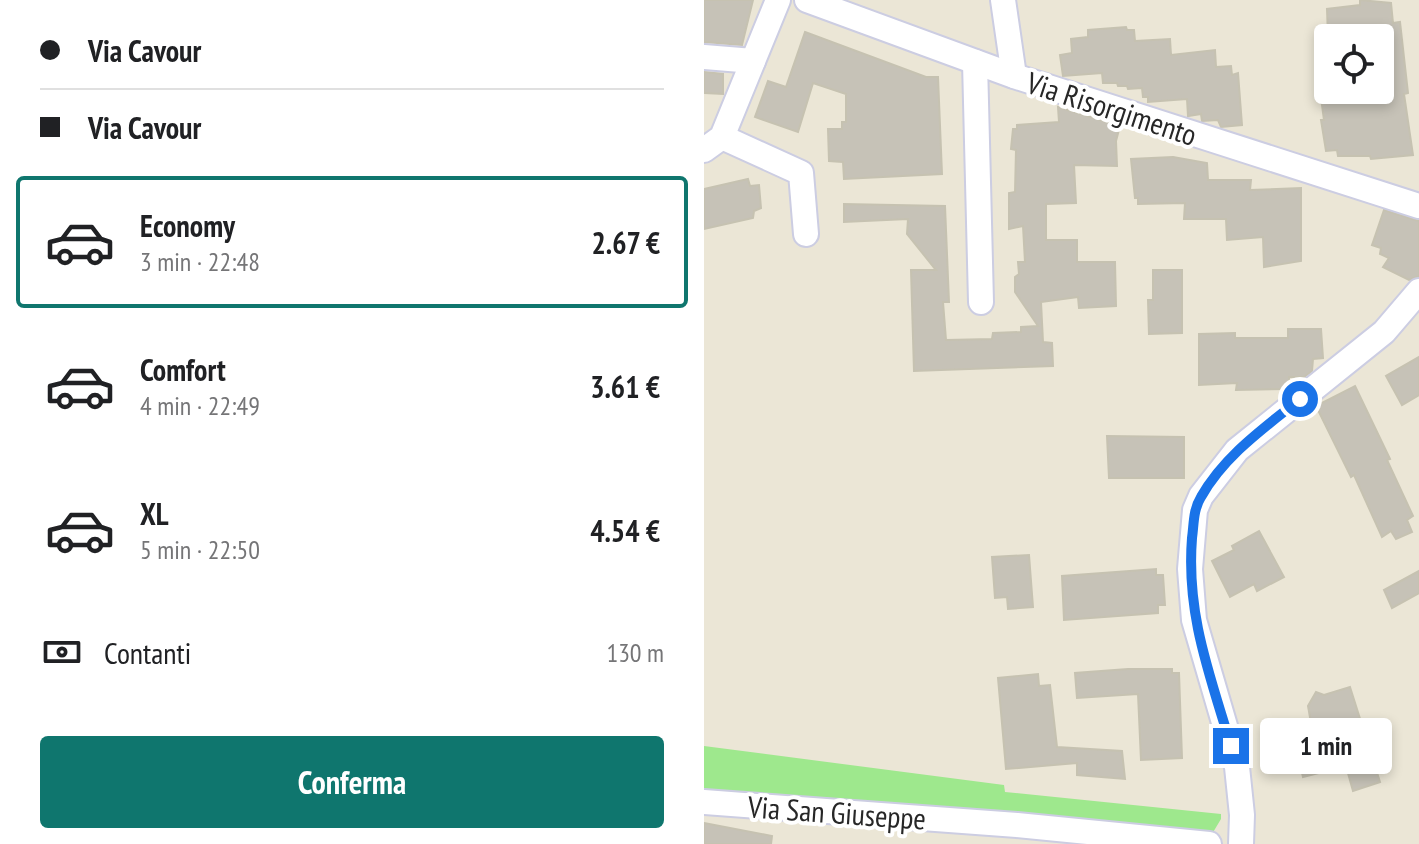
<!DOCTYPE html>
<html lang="it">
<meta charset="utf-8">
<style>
:root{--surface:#fff;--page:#f2f2f2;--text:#202124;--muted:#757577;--line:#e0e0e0;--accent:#0f766e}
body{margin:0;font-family:"PT Sans Narrow",sans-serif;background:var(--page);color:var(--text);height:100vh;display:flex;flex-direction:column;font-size:30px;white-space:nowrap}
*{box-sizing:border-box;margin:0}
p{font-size:26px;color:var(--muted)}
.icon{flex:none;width:44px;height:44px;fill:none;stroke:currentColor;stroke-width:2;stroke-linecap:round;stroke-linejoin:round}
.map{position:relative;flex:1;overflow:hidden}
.panel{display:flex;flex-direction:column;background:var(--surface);width:704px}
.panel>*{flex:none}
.top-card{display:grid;align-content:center;height:176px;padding:0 40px;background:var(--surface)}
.tools{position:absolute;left:610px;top:24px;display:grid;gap:16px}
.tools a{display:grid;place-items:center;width:80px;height:80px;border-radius:8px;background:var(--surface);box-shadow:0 4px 12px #0003;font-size:40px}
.end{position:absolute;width:36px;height:36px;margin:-18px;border:10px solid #1a73e8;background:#fff;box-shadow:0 0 0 4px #fff}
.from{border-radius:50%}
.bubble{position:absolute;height:56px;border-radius:8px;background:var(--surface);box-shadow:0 4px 12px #0003;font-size:26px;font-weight:700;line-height:56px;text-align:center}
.top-card b{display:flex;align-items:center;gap:28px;height:76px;font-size:30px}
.top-card b+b{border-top:2px solid var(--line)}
.top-card i{width:20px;height:20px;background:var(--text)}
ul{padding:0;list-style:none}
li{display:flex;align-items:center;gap:24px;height:132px;margin:0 16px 12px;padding:0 24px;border:4px solid transparent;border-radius:8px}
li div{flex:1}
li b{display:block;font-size:30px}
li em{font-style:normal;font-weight:700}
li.selected{border-color:var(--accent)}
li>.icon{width:72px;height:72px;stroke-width:1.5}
.pay{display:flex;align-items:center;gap:20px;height:88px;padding:0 40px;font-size:30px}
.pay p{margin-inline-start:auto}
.primary-button{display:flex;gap:16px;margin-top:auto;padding:16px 40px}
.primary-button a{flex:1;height:92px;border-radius:8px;background:var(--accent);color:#fff;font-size:32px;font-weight:700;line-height:92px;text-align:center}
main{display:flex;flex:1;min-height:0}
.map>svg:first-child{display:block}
</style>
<main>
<section class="panel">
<div class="top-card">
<b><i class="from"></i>Via Cavour</b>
<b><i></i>Via Cavour</b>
</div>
<ul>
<li class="selected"><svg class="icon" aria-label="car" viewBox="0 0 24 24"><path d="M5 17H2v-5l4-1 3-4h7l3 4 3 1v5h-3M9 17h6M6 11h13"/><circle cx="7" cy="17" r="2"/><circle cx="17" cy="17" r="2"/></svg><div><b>Economy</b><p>3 min · 22:48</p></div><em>2.67 €</em></li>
<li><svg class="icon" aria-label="car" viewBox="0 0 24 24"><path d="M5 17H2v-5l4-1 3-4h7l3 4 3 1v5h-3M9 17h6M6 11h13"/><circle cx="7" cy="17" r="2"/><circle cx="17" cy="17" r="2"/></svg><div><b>Comfort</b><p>4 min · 22:49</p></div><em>3.61 €</em></li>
<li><svg class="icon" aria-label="car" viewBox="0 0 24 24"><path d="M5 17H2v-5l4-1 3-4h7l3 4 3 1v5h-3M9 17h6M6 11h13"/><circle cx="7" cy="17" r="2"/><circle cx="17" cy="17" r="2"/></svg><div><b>XL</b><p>5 min · 22:50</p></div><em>4.54 €</em></li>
</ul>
<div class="pay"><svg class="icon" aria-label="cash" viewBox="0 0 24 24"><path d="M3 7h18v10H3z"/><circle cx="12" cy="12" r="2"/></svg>Contanti<p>130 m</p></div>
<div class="primary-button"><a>Conferma</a></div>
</section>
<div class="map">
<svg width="715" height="844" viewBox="0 0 715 844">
<rect width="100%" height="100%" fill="#ebe6d6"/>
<polygon fill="#9ee88d" points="0,746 300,785 301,792 517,814 517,819 508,834 0,794"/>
<g fill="#c6c2b7" stroke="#c6c2b1" stroke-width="2">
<polygon points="0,0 49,0 38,45 0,42"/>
<polygon points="656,0 687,3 689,23 696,22 704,93 700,94 709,155 667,159 666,156 634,156 633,150 622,151 617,120 620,120 616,90 676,90 676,35 669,36 669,32 624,37 623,9 656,5"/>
<polygon points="422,27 423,30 430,30 431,41 466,39 467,55 511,50 512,67 527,66 528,75 534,73 538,125 517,127 514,120 498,121 497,114 484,116 483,99 444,102 444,97 439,97 438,88 424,89 423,86 414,86 413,83 399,83 398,73 359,76 356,55 368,53 367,39 384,37 384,30"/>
<polygon points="101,32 222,77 234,77 238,174 140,179 139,162 125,161 124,129 138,129 138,122 142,122 142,94 109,83 94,132 51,117 64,81 82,87"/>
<polygon points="0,72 19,74 19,94 0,93"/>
<polygon points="354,107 416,126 412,141 413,166 370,165 372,203 342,204 342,240 373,240 373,262 411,262 412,306 375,308 374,297 337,302 339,342 348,343 349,366 210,371 207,270 232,270 203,234 204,219 140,222 140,204 241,206 245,302 239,302 242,340 288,339 289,333 317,332 317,327 334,326 311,292 311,277 315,274 314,262 321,262 319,226 305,229 305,193 311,192 312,150 307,149 309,129 313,129 313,125 355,122"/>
<polygon points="469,157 503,163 504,180 547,180 546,190 597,188 597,261 560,267 559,237 523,240 522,219 480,219 481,203 434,204 434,198 431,198 427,159"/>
<polygon points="44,179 46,186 55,185 57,208 50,211 49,218 0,229 0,189"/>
<polygon points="680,210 715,221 715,276 705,280 679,267 685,258 676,254 677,248 668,245"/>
<polygon points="449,270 478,270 478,333 445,334 444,300 449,300"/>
<polygon points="584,329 617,329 619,358 609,359 608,371 600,377 585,377 585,389 532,390 533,383 495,385 495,334 531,333 531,338 584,338"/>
<polygon points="715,357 715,395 698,405 682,376"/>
<polygon points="651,386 686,459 683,460 709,516 703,520 708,532 692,539 687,531 678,537 650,475 647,477 612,406"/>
<polygon points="403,436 480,437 480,478 405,478"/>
<polygon points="555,531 580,577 553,591 550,584 526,597 508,561 530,550 528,546"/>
<polygon points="325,555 329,607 304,609 303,597 291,598 288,557"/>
<polygon points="452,569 452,575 459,575 461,605 454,605 454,613 360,620 358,576"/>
<polygon points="715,571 715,593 688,608 680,590"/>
<polygon points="424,669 468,669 468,673 475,673 478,758 437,760 434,694 373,698 371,673"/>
<polygon points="334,674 335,686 346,685 353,747 418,751 421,779 373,775 373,763 302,769 294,678"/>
<polygon points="646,687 676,782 649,791 642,766 599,777 587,728 607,723 604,706 612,692 620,695"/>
<polygon points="0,823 68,836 67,844 0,844"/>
</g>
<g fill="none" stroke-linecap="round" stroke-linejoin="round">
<defs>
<g id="minor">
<polyline points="103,0 310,76 715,206"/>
<polyline points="299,0 310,76"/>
<polyline points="0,57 49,61"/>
<polyline points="271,62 277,302"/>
<polyline points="18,137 97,173 102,234"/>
<polyline points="0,150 18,137 74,0"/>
<polyline points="0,802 313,825 505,844"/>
<polyline points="537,844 538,815 533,767 490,620 486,569 491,510 497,496 533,450 680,332 715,291"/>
</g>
</defs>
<use href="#minor" stroke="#cccde2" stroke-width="28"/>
<use href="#minor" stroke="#fff" stroke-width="24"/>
</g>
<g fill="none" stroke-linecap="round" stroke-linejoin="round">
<path stroke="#1a73e8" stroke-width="10" d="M 527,746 C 506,675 482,615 488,538 C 490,524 489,510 497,497 C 520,456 560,428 596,399"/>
</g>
<g text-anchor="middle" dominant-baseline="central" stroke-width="8" stroke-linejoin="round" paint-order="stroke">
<g font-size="30" fill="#272727" stroke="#fff">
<text transform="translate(408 108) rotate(18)">Via Risorgimento</text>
<text transform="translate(133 812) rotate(4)">Via San Giuseppe</text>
</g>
</g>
</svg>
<div class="tools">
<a><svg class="icon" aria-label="locate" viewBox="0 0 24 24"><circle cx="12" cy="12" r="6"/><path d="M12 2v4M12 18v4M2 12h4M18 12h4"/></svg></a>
</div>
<i class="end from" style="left:596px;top:399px"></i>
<i class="end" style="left:527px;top:746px"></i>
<div class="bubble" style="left:556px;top:718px;width:132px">1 min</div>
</div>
</main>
